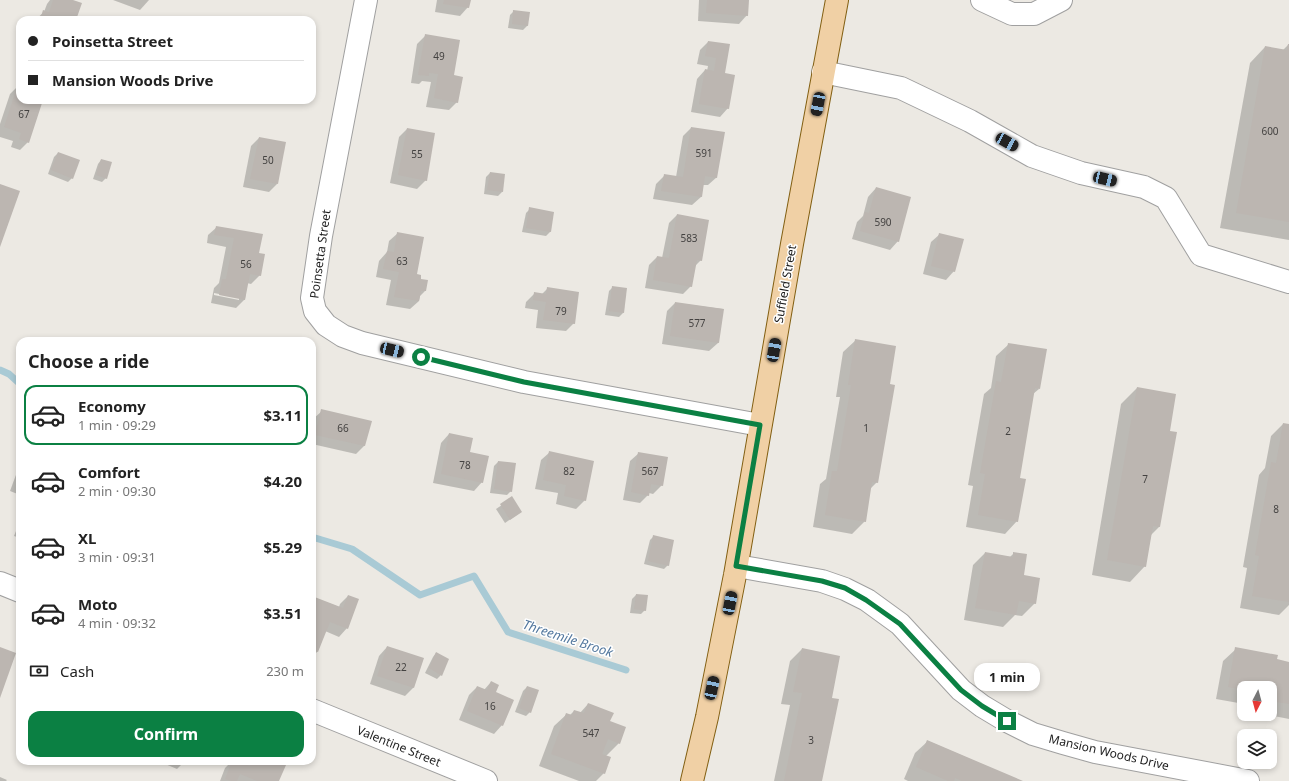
<!DOCTYPE html>
<meta charset="utf-8">
<style>
:root{--surface:#fff;--page:#f6f6f6;--text:#222;--muted:#767676;--line:#e0e0e0;--accent:#0b8043}
body{margin:0;font-family:"Noto Sans",sans-serif;background:var(--page);color:var(--text);height:100vh;display:flex;flex-direction:column;font-size:15px;white-space:nowrap}
*{box-sizing:border-box;margin:0}
p{font-size:13px;color:var(--muted)}
.icon{flex:none;width:22px;height:22px;fill:none;stroke:currentColor;stroke-width:2;stroke-linecap:round;stroke-linejoin:round}
.map{position:relative;flex:1;overflow:hidden}
.drawer{position:absolute;left:16px;top:337px;width:300px;height:428px;display:flex;flex-direction:column;background:var(--surface);border-radius:12px;box-shadow:0 2px 6px #0003}
.drawer>*{flex:none}
.guide{position:absolute;left:16px;top:16px;width:300px;height:88px;border-radius:12px;box-shadow:0 2px 6px #0003;display:grid;align-content:center;height:88px;padding:0 12px;background:var(--surface)}
.needle{width:26px;rotate:186deg}
.controls{position:absolute;left:1237px;top:681px;display:grid;gap:8px}
.controls a{display:grid;place-items:center;width:40px;height:40px;border-radius:8px;background:var(--surface);box-shadow:0 2px 6px #0003;font-size:20px}
.end{position:absolute;width:18px;height:18px;margin:-9px;border:5px solid #0b8043;background:#fff;box-shadow:0 0 0 2px #fff}
.from{border-radius:50%}
.bubble{position:absolute;height:28px;border-radius:12px;background:var(--surface);box-shadow:0 2px 6px #0003;font-size:13px;font-weight:700;line-height:28px;text-align:center}
.car{position:absolute;width:12px;height:24px;margin:-12px -6px;border-radius:5px;box-shadow:0 0 3px 1px #0007;background:linear-gradient(#222 24%,#8ab4d8 0 40%,#222 0 76%,#8ab4d8 0 86%,#222 0)}
.guide b{display:flex;align-items:center;gap:14px;height:38px;font-size:15px}
.guide b+b{border-top:1px solid var(--line)}
.guide i{width:10px;height:10px;background:var(--text)}
ul{padding:0;list-style:none}
li{display:flex;align-items:center;gap:12px;height:60px;margin:0 8px 6px;padding:0 4px;border:2px solid transparent;border-radius:12px}
li div{flex:1}
li b{display:block;font-size:15px}
li em{font-style:normal;font-weight:700}
li.on{border-color:var(--accent)}
li>.icon{width:36px;height:36px;stroke-width:1.5}
h2{padding:0 12px;font-size:18px;line-height:48px}
.pay{display:flex;align-items:center;gap:10px;height:44px;padding:0 12px;font-size:15px}
.pay p{margin-inline-start:auto}
.primary-button{display:flex;gap:8px;margin-top:auto;padding:8px 12px}
.primary-button a{flex:1;height:46px;border-radius:12px;background:var(--accent);color:#fff;font-size:16px;font-weight:700;line-height:46px;text-align:center}
.map>svg:first-child{display:block}
</style>
<div class="map">
<svg width="1289" height="781" viewBox="0 0 1289 781">
<rect width="100%" height="100%" fill="#ece9e3"/>
<g fill="#0003" fill-rule="evenodd">
<polygon points="50,0 69,0 75,20 35,20 44,12 47,4"/>
<polygon points="113,0 149,0 140,10"/>
<polygon points="437,0 470,0 468,7 460,16 435,12"/>
<polygon points="699,0 748,0 747,15 739,24 698,21"/>
<polygon points="514,11 528,13 527,26 523,30 508,28 510,15"/>
<polygon points="426,35 453,76 457,102 449,110 426,107 431,82 422,81 419,84 411,83 417,44"/>
<polygon points="708,42 729,45 723,74 728,108 720,117 691,112 697,79 705,70 707,71 708,66 697,64 700,50"/>
<polygon points="1288,45 1289,45 1289,240 1220,228 1250,63 1265,47 1283,50"/>
<polygon points="19,85 20,86 20,100 42,100 28,142 20,150 11,147 13,141 0,137 0,124 10,94"/>
<polygon points="691,128 717,177 708,185 703,185 701,197 692,205 653,199 656,184 665,175 676,177 683,136"/>
<polygon points="407,129 426,180 417,189 390,183 399,137"/>
<polygon points="259,138 277,184 269,192 243,187 251,146"/>
<polygon points="58,153 72,178 68,182 48,174 54,157"/>
<polygon points="101,160 106,178 102,182 93,179 98,164"/>
<polygon points="490,173 502,192 498,196 484,194 486,177"/>
<polygon points="876,188 898,241 890,250 852,239 857,222 863,216 868,197"/>
<polygon points="530,209 553,213 550,232 546,236 522,232 526,213"/>
<polygon points="677,215 701,260 695,266 691,286 683,294 645,288 649,265 657,257 662,258 669,223"/>
<path d="M 217,227 L 262,235 L 258,253 L 260,275 L 251,284 L 247,283 L 245,299 L 236,308 L 211,303 L 214,288 L 219,283 L 226,247 L 207,243 L 208,235 ZM 214,293 L 239,298 L 239,300 L 214,295 Z"/>
<polygon points="398,233 416,275 419,280 425,291 420,296 419,301 410,309 386,305 391,280 376,277 379,261 387,252 389,241"/>
<polygon points="940,234 954,271 946,280 923,274 931,242"/>
<polygon points="613,287 623,313 619,317 605,315 609,291"/>
<polygon points="548,288 574,323 566,331 536,328 538,310 525,308 526,302 535,293 542,294"/>
<polygon points="675,303 723,309 718,343 709,351 662,344 667,311"/>
<polygon points="856,340 889,385 877,482 870,489 865,521 852,534 813,527 820,484 826,479 840,397 836,397 843,352"/>
<polygon points="1009,344 1039,389 1033,394 1019,479 1017,521 1005,534 966,527 973,486 968,485 984,394 991,388 996,356"/>
<polygon points="1137,388 1169,432 1159,527 1151,535 1145,566 1130,582 1092,575 1121,404"/>
<polygon points="322,411 365,445 356,454 312,444 312,424 313,419"/>
<polygon points="1283,424 1289,425 1289,605 1279,615 1240,608 1247,568 1243,567 1259,475 1265,468 1271,436"/>
<polygon points="449,434 468,453 482,482 474,491 433,483 441,443"/>
<polygon points="550,452 585,500 576,509 556,504 558,493 535,489 541,460"/>
<polygon points="639,453 662,485 653,494 649,493 648,495 640,503 623,500 630,461"/>
<polygon points="498,462 511,491 507,495 490,493 494,466"/>
<polygon points="20,464 20,495 10,491"/>
<polygon points="512,498 521,512 505,523 496,509"/>
<polygon points="20,521 20,538 14,536"/>
<polygon points="654,536 668,565 664,569 644,564 650,540"/>
<polygon points="985,553 1010,557 1014,553 1035,603 1022,616 1015,615 1003,627 964,620 973,565"/>
<polygon points="636,595 645,610 641,614 630,613 632,599"/>
<polygon points="348,596 347,628 339,637 325,631 317,652 312,657 312,597 339,607 340,604"/>
<polygon points="387,647 422,659 413,688 405,696 370,684 379,656"/>
<polygon points="802,649 831,698 821,781 774,781 790,705 781,704 790,661"/>
<polygon points="1236,649 1276,660 1289,663 1289,719 1263,714 1270,714 1270,688 1244,688 1244,704 1216,699 1223,661"/>
<polygon points="436,653 441,675 437,679 425,673 433,657"/>
<polygon points="491,682 502,725 494,734 459,720 469,695 477,687 484,690"/>
<polygon points="527,687 530,712 526,716 515,712 523,691"/>
<polygon points="588,704 609,722 619,743 606,756 604,773 596,781 579,781 539,766 554,726 567,714 570,715 574,711 580,713"/>
<polygon points="928,741 1021,781 908,781 904,779 915,753"/>
<polygon points="158,761 185,761 177,769"/>
<polygon points="232,761 236,761 246,765 248,761 273,761 278,781 220,781 225,768"/>
<polygon points="0,777 7,780 6,781 0,781"/>
</g>
<g fill="none" stroke-linecap="round" stroke-linejoin="round">
<g stroke="#a9cad5" stroke-width="7">
<polyline points="0,370 9,374 20,384"/>
<polyline points="312,537 352,549 420,595 474,576 508,632 626,670"/>
</g>
</g>
<g fill="#bcb6b1">
<polygon points="53,0 73,0 82,3 76,20 40,20 43,10 49,12"/>
<polygon points="444,0 471,0 469,8 443,4"/>
<polygon points="707,0 749,0 748,16 706,13"/>
<polygon points="513,10 530,12 528,26 512,24"/>
<polygon points="425,34 460,40 454,75 463,77 458,103 434,98 438,74 429,73 429,76 418,75"/>
<polygon points="708,41 730,44 725,73 735,75 729,109 699,104 705,69 714,71 716,58 705,56"/>
<polygon points="1288,44 1289,44 1289,222 1236,213 1265,46 1287,50"/>
<polygon points="18,84 20,85 20,100 43,100 29,143 19,139 21,133 4,127"/>
<polygon points="691,127 725,132 717,178 705,176 702,197 661,191 664,174 683,177"/>
<polygon points="407,128 435,133 427,181 398,175"/>
<polygon points="259,137 286,142 278,184 250,179"/>
<polygon points="58,152 80,160 73,179 51,170"/>
<polygon points="101,159 112,162 107,179 96,175"/>
<polygon points="490,172 505,174 503,192 487,190"/>
<polygon points="0,184 20,191 0,247"/>
<polygon points="876,187 911,197 899,242 860,231 865,212 869,213"/>
<polygon points="529,207 554,212 551,232 526,228"/>
<polygon points="677,214 709,220 702,261 697,260 692,287 653,280 657,256 669,258"/>
<polygon points="216,226 263,234 259,253 265,254 261,276 250,274 245,300 219,295 222,279 226,279 234,238 214,235"/>
<polygon points="397,232 424,237 417,274 421,275 421,279 428,280 426,291 421,291 419,301 394,297 399,272 383,269 387,251 394,252"/>
<polygon points="939,233 964,239 955,272 931,266"/>
<polygon points="612,286 627,288 624,313 609,311"/>
<polygon points="547,287 579,292 575,324 543,320 546,302 533,300 534,292 546,294"/>
<polygon points="675,302 724,309 719,343 670,336"/>
<polygon points="855,339 896,346 890,384 895,385 878,483 872,482 866,522 825,515 832,471 837,471 851,385 848,385"/>
<polygon points="1008,343 1047,349 1040,389 1035,388 1020,478 1026,479 1018,522 978,515 985,474 980,473 996,381 1001,382"/>
<polygon points="1137,387 1176,394 1170,431 1177,432 1160,527 1153,526 1146,567 1107,560"/>
<polygon points="321,409 372,421 365,446 315,435"/>
<polygon points="1283,423 1289,424 1289,602 1252,596 1259,556 1255,555 1271,462 1276,463"/>
<polygon points="449,433 473,438 470,452 489,456 483,483 441,474"/>
<polygon points="549,451 594,461 586,501 564,496 566,485 543,480"/>
<polygon points="638,452 668,457 663,486 651,484 649,496 631,492"/>
<polygon points="498,461 516,463 512,492 494,489"/>
<polygon points="512,496 522,512 510,520 500,504"/>
<polygon points="653,535 674,540 669,566 648,561"/>
<polygon points="985,552 1013,557 1013,552 1027,554 1024,575 1040,578 1036,604 1019,601 1016,615 975,608"/>
<polygon points="636,594 648,595 646,611 634,609"/>
<polygon points="348,595 359,599 348,629 330,622 318,652 312,650 312,596 343,608"/>
<polygon points="387,646 424,658 414,688 377,676"/>
<polygon points="0,647 16,653 0,698"/>
<polygon points="1235,647 1278,655 1277,659 1289,662 1289,704 1270,701 1270,688 1244,688 1244,690 1228,687"/>
<polygon points="802,648 840,656 832,698 839,699 822,781 784,781 802,693 793,692"/>
<polygon points="436,652 449,659 442,676 429,668"/>
<polygon points="491,681 499,685 496,692 514,700 503,726 467,711 477,686 487,690"/>
<polygon points="527,686 539,690 531,713 519,708"/>
<polygon points="588,703 614,713 610,721 626,727 620,744 608,739 602,754 611,757 605,774 551,754 566,713 572,715 574,710 584,713"/>
<polygon points="927,740 1023,781 962,781 955,778 954,781 948,781 916,767"/>
<polygon points="232,761 238,761 250,766 252,761 276,761 286,765 279,781 257,781 240,774 237,781 231,781 225,779"/>
</g>
<g fill="none" stroke-linecap="round" stroke-linejoin="round">
<defs>
<g id="minor">
<polyline points="366,0 321,236 312,298 315,311 326,325 343,336 362,343 524,382 760,425"/>
<polyline points="982,0 1012,14 1034,14 1061,0"/>
<polyline points="823,72 901,88 970,121 1032,156 1081,173 1144,187 1166,198 1201,255 1289,282"/>
<polyline points="737,566 822,581 845,589 867,600 900,624 961,690 982,706 1007,721 1033,734 1063,743 1095,752 1248,781"/>
<polyline points="0,583 20,591"/>
<polyline points="312,710 486,781"/>
</g>
<polyline id="major" points="692,781 707,717 735,575 792,244 837,0"/>
</defs>
<use href="#minor" stroke="#a0a0a0" stroke-width="24"/>
<use href="#major" stroke="#825f12" stroke-width="24"/>
<use href="#minor" stroke="#fff" stroke-width="22"/>
<use href="#major" stroke="#f0d0a5" stroke-width="22"/>
</g>
<g fill="none" stroke-linecap="round" stroke-linejoin="round">
<polyline stroke="#0b8043" stroke-width="5" points="421,357 524,382 760,425 736,566 822,581 845,588 866,600 900,624 961,690 982,706 1007,721"/>
</g>
<g text-anchor="middle" dominant-baseline="central" stroke-width="3" stroke-linejoin="round" paint-order="stroke">
<g font-size="10" fill="#444241">
<text x="439" y="56">49</text>
<text x="24" y="114">67</text>
<text x="1270" y="131">600</text>
<text x="704" y="153">591</text>
<text x="417" y="154">55</text>
<text x="268" y="160">50</text>
<text x="883" y="222">590</text>
<text x="689" y="238">583</text>
<text x="402" y="261">63</text>
<text x="246" y="264">56</text>
<text x="561" y="311">79</text>
<text x="697" y="323">577</text>
<text x="343" y="428">66</text>
<text x="866" y="428">1</text>
<text x="1008" y="431">2</text>
<text x="465" y="465">78</text>
<text x="569" y="471">82</text>
<text x="650" y="471">567</text>
<text x="1145" y="479">7</text>
<text x="1276" y="509">8</text>
<text x="401" y="667">22</text>
<text x="490" y="706">16</text>
<text x="591" y="733">547</text>
<text x="811" y="740">3</text>
</g>
<g font-size="12" fill="#1c1c1c" stroke="#fff">
<text transform="translate(320 254) rotate(-82)">Poinsetta Street</text>
<text transform="translate(785 284) rotate(-80)">Suffield Street</text>
<text transform="translate(399 746) rotate(22)">Valentine Street</text>
<text transform="translate(1109 752) rotate(13)">Mansion Woods Drive</text>
</g>
<g font-size="13" font-style="italic" fill="#55799f" stroke="#fff">
<text transform="translate(568 638) rotate(18)">Threemile Brook</text>
</g>
</g>
</svg>
<div class="controls">
<a><svg class="needle" viewBox="-14 -14 28 28"><path d="M0-13l5 13h-10z" fill="#e53935"/><path d="M0 13l5-13h-10z" fill="#767676"/></svg></a>
<a><svg class="icon" aria-label="layers" viewBox="0 0 24 24"><path d="M12 4l9 5-9 5-9-5zM3 14l9 5 9-5"/></svg></a>
</div>
<i class="end from" style="left:421px;top:357px"></i>
<i class="end" style="left:1007px;top:721px"></i>
<div class="bubble" style="left:974px;top:663px;width:66px">1 min</div>
<i class="car" style="left:818px;top:104px;rotate:191deg"></i>
<i class="car" style="left:1007px;top:142px;rotate:119deg"></i>
<i class="car" style="left:1105px;top:179px;rotate:103deg"></i>
<i class="car" style="left:392px;top:350px;rotate:103deg"></i>
<i class="car" style="left:774px;top:350px;rotate:10deg"></i>
<i class="car" style="left:730px;top:603px;rotate:11deg"></i>
<i class="car" style="left:712px;top:688px;rotate:12deg"></i>
<div class="guide">
<b><i class="from"></i>Poinsetta Street</b>
<b><i></i>Mansion Woods Drive</b>
</div>
<section class="drawer">
<h2>Choose a ride</h2>
<ul>
<li class="on"><svg class="icon" aria-label="car" viewBox="0 0 24 24"><path d="M5 17H2v-5l4-1 3-4h7l3 4 3 1v5h-3M9 17h6M6 11h13"/><circle cx="7" cy="17" r="2"/><circle cx="17" cy="17" r="2"/></svg><div><b>Economy</b><p>1 min · 09:29</p></div><em>$3.11</em></li>
<li><svg class="icon" aria-label="car" viewBox="0 0 24 24"><path d="M5 17H2v-5l4-1 3-4h7l3 4 3 1v5h-3M9 17h6M6 11h13"/><circle cx="7" cy="17" r="2"/><circle cx="17" cy="17" r="2"/></svg><div><b>Comfort</b><p>2 min · 09:30</p></div><em>$4.20</em></li>
<li><svg class="icon" aria-label="car" viewBox="0 0 24 24"><path d="M5 17H2v-5l4-1 3-4h7l3 4 3 1v5h-3M9 17h6M6 11h13"/><circle cx="7" cy="17" r="2"/><circle cx="17" cy="17" r="2"/></svg><div><b>XL</b><p>3 min · 09:31</p></div><em>$5.29</em></li>
<li><svg class="icon" aria-label="car" viewBox="0 0 24 24"><path d="M5 17H2v-5l4-1 3-4h7l3 4 3 1v5h-3M9 17h6M6 11h13"/><circle cx="7" cy="17" r="2"/><circle cx="17" cy="17" r="2"/></svg><div><b>Moto</b><p>4 min · 09:32</p></div><em>$3.51</em></li>
</ul>
<div class="pay"><svg class="icon" aria-label="cash" viewBox="0 0 24 24"><path d="M3 7h18v10H3z"/><circle cx="12" cy="12" r="2"/></svg>Cash<p>230 m</p></div>
<div class="primary-button"><a>Confirm</a></div>
</section>
</div>
